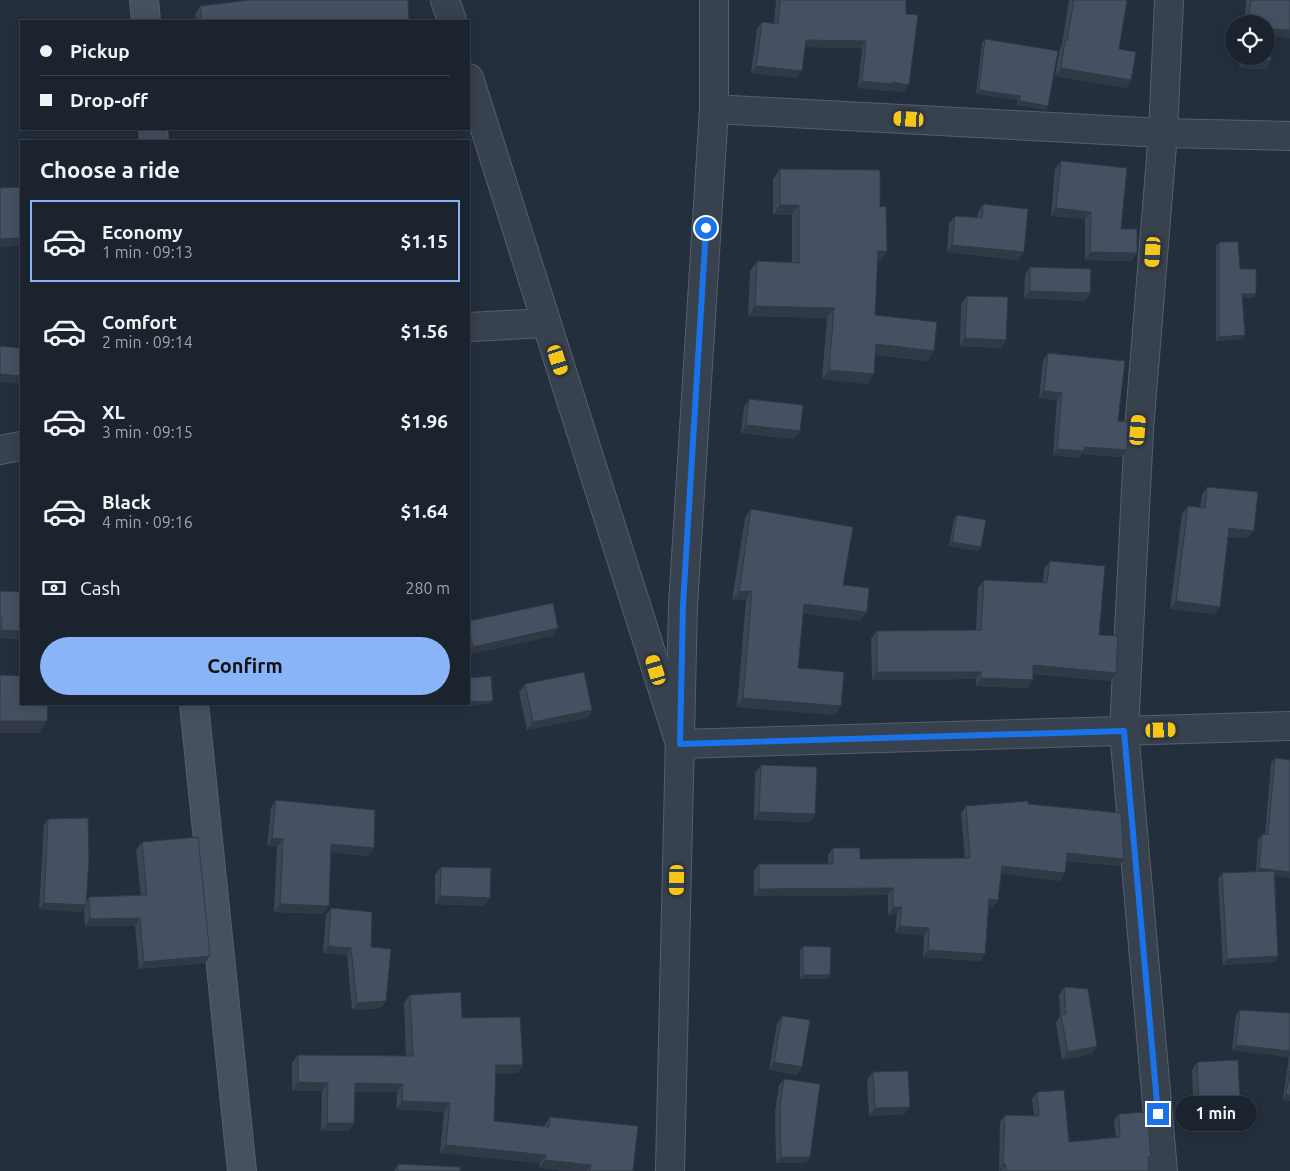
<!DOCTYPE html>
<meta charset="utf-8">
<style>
:root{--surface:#1b232e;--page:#282f3a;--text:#f1f3f6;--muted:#a0a4aa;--line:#39404a;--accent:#8ab4f8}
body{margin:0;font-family:Ubuntu,sans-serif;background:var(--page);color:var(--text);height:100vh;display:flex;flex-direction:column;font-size:19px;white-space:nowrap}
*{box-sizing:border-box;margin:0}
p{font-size:16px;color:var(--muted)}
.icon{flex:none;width:28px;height:28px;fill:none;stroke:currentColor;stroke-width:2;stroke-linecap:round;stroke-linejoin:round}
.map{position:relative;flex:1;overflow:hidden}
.details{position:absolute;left:20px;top:140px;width:450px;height:565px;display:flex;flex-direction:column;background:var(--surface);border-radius:0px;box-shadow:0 2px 12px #0003,0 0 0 1px var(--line)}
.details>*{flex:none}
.guide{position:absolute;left:20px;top:20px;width:450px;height:110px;border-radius:0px;box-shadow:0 2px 12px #0003,0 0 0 1px var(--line);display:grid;align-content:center;height:110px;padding:0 20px;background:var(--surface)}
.tools{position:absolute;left:1225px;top:15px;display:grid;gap:10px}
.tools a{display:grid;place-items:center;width:50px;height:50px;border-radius:50%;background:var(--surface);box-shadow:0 2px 12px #0003,0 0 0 1px var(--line);font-size:25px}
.end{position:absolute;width:22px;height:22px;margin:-11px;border:6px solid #1a73e8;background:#fff;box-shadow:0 0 0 2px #fff}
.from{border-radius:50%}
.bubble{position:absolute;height:35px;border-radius:18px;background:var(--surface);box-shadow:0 2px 12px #0003,0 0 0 1px var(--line);font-size:16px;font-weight:700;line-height:35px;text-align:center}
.car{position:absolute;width:15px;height:30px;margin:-15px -8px;border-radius:6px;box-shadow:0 0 4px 1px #0007;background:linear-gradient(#f5c518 24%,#345 0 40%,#f5c518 0 76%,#345 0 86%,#f5c518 0)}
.guide b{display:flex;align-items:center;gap:18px;height:48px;font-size:19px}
.guide b+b{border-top:1px solid var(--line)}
.guide i{width:12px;height:12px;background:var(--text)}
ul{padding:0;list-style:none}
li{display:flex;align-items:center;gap:15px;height:82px;margin:0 10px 8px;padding:0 10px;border:2px solid transparent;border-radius:0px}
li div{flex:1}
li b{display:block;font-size:19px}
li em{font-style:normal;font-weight:700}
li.selected{border-color:var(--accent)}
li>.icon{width:45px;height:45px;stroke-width:1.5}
h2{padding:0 20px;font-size:22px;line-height:60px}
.pay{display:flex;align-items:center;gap:12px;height:55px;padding:0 20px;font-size:19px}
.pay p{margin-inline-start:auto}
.button{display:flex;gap:10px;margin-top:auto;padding:10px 20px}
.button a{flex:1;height:58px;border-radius:30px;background:var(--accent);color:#111;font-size:20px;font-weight:700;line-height:58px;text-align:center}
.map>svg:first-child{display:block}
</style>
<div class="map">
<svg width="1290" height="1171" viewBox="0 0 1290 1171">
<rect width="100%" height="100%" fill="#242f3e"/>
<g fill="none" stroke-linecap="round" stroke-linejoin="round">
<defs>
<g id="street">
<polyline points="445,0 452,21"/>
<polyline points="469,78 680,744 1290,726"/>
<polyline points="714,109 1163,133 1290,136"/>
<polyline points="469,327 546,323"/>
<polyline points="0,450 21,446"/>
<polyline points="670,1171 683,605 714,109 714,0"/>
<polyline points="1163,1171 1124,731 1139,430 1163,133 1169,0"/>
</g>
<g id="secondary">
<polyline points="144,0 146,21"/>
<polyline points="153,129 154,141"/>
<polyline points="194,704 242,1171"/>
</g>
</defs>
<use href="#street" stroke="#565f6c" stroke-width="30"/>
<use href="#secondary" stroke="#565f6c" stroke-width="30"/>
<use href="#street" stroke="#38414e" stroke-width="28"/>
<use href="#secondary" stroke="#465061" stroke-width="28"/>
</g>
<g fill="#3b4654">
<polygon points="776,0 906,0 904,92 888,90 887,91 858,88 862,48 805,47 797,78 751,73 757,29 762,22 774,23"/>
<polygon points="1069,0 1127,0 1119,49 1131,80 1126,88 1055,76 1060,48 1062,45"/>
<polygon points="1246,0 1290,0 1290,38 1271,36 1266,69 1239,68 1241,56 1266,56 1266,24 1244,24"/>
<polygon points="200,6 409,21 196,21 195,14"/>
<polygon points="985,39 1046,110 1017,105 1018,100 976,94 982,43"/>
<polygon points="1061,161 1121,229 1137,253 1131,261 1085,260 1085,219 1051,216 1055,169"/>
<polygon points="780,169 880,207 887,251 880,261 877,261 875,315 934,351 927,361 875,355 867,384 822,379 827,318 748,316 750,271 757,261 792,262 792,215 773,215 773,179"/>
<polygon points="983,204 1018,260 947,252 949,223 955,216 977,218 978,212"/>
<polygon points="1219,242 1240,269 1256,294 1253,298 1242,298 1245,335 1243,339 1216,341 1216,246"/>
<polygon points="1030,267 1090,293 1085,301 1024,298 1025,275"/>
<polygon points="967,296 1006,340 1001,348 960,346 961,304"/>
<polygon points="1048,353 1118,421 1122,457 1082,454 1079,458 1053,455 1057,400 1039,398 1043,360"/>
<polygon points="749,399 794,439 741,433 744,407"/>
<polygon points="1207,487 1248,538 1228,537 1214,614 1170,609 1182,514 1188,506 1200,507 1202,495"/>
<polygon points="751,509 843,585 860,621 803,613 798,668 835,715 737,707 746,600 732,600 745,518"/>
<polygon points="957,515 978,551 949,546 954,519"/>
<polygon points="1050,561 1099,635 1111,681 1033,674 1027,688 976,686 976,679 872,680 871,639 877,631 976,630 978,588 984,580 1043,583 1044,569"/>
<polygon points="0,591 21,592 21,639 0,638"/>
<polygon points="469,621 553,636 469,654"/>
<polygon points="525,684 592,710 587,718 527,730 519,692"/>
<polygon points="1275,758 1290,760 1290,878 1275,876 1278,956 1274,962 1223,965 1218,879 1222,873 1256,872 1258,840 1262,834 1265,835 1271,763"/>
<polygon points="761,765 815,814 810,822 754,820 755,773"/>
<polygon points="276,800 368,856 331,852 323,914 274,912 277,847 267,846 271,808"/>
<polygon points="1028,804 1124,859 1119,866 1067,861 1060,881 1001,873 998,900 993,907 989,907 985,954 980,961 923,957 924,935 895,933 897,914 888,915 888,895 754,896 754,871 759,864 828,864 828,855 833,848 860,859 965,858 961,813 966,806"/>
<polygon points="48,819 86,901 89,897 141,895 136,850 142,842 205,963 139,969 135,926 85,926 84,908 81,912 39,909 44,825"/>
<polygon points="441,867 484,906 435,904 435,875"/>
<polygon points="331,908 371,947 381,1008 352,1010 347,955 323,953 326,915"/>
<polygon points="803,946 828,979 800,979 800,950"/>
<polygon points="1064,987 1097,1046 1092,1054 1062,1060 1056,1023 1060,1016 1059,995"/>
<polygon points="410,995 462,1018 523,1065 517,1073 495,1074 494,1121 544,1126 550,1117 633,1171 564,1171 539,1168 540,1163 440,1153 444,1112 396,1109 397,1092 355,1092 354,1123 349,1131 321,1131 322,1091 292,1091 292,1063 298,1055 406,1056 404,1003"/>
<polygon points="1240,1010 1290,1013 1290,1101 1283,1099 1289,1057 1232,1050 1236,1015"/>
<polygon points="782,1016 802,1067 797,1075 769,1070 777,1024"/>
<polygon points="1197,1062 1240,1104 1235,1112 1194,1114 1192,1070"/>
<polygon points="873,1072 905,1114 869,1116 867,1080"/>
<polygon points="784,1079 806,1163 776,1163 775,1112 779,1085"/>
<polygon points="1037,1092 1069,1142 1116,1138 1114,1120 1119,1114 1148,1161 1149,1171 999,1171 1000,1122 1005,1115 1034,1115 1032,1099"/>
<polygon points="398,1164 460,1171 394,1171"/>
</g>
<g fill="#303945">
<polygon points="1271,29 1290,30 1290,38 1266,36"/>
<polygon points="806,40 866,41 862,48 801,47"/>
<polygon points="1245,60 1271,61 1266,69 1239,68"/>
<polygon points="756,66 802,71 797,78 751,73"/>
<polygon points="1061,68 1131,80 1126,88 1055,76"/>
<polygon points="862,81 892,82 909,85 904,92 888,90 887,91 858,88"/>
<polygon points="979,90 1020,96 1018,100 976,94"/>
<polygon points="1020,101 1048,106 1046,110 1017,105"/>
<polygon points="780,205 799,205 792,215 773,215"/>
<polygon points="1056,208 1091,212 1085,219 1051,216"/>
<polygon points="21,238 21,246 0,247 0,239"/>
<polygon points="952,245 1024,252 1018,260 947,252"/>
<polygon points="878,251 887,251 880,261 871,261"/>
<polygon points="1090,252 1137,253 1131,261 1085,260"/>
<polygon points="1030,291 1090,293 1085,301 1024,298"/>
<polygon points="1242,294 1256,294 1253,298 1239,298"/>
<polygon points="755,306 834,308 827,318 748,316"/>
<polygon points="1245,335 1243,339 1216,341 1219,337"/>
<polygon points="965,338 1006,340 1001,348 960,346"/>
<polygon points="876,344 934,351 927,361 869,354"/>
<polygon points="829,370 874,374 867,384 822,379"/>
<polygon points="0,374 21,376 21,384 0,382"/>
<polygon points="1044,391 1062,393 1057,400 1039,398"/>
<polygon points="746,425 800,431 794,439 741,433"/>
<polygon points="1084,447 1127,450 1122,457 1082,454 1079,458 1053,455 1057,449"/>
<polygon points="1229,528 1254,531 1248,538 1223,536"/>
<polygon points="952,542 981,547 978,551 949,546"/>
<polygon points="752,591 746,600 732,600 739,592"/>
<polygon points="1176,601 1220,607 1214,614 1170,609"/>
<polygon points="804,604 867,612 860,621 797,613"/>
<polygon points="558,628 553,636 469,654 469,652 473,647"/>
<polygon points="1,630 21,631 21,639 0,638 0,632"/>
<polygon points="1033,665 1116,673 1111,681 1028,673"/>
<polygon points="877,672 981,672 976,679 872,680"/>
<polygon points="981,678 1033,680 1027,688 976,686"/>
<polygon points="743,698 841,706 835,715 737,707"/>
<polygon points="493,701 490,704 454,707 457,704 469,704 469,702"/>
<polygon points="592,710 587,718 527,730 533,722"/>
<polygon points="0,721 47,721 39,733 0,733"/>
<polygon points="759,812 815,814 810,822 754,820"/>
<polygon points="272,838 283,839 277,847 267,846"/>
<polygon points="331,844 374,848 368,856 326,852"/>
<polygon points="1067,853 1124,859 1119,866 1062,860"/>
<polygon points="1002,866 1065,873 1060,881 997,873"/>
<polygon points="1259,868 1290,872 1290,878 1256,873"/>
<polygon points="893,888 888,895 754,896 759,889"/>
<polygon points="440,896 490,898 484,906 435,904"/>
<polygon points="989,899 998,900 993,907 984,906"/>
<polygon points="44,903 86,905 81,912 39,909"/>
<polygon points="280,904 329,906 323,914 274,912"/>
<polygon points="893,907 902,907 897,914 888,915"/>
<polygon points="140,918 135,926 85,926 90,919"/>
<polygon points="900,926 929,928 924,935 895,933"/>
<polygon points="328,946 351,948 347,955 323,953"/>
<polygon points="928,950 985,954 980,961 923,957"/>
<polygon points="210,956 205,963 139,969 144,962"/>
<polygon points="1278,956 1274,962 1223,965 1227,959"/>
<polygon points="803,975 830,975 828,979 800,979"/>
<polygon points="386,1001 381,1008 352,1010 357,1003"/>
<polygon points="1236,1045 1290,1051 1290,1056 1289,1057 1232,1050"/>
<polygon points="1097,1046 1092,1054 1062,1060 1068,1052"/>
<polygon points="774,1062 802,1067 797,1075 769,1070"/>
<polygon points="496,1065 523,1065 517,1073 490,1074"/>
<polygon points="298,1082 328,1083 322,1091 292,1091"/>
<polygon points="355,1083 403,1084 397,1092 349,1092"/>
<polygon points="1286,1094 1290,1095 1290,1101 1283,1099"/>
<polygon points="402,1101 450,1103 444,1112 396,1109"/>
<polygon points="1240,1104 1235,1112 1194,1114 1199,1106"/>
<polygon points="910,1107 905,1114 869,1116 875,1108"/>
<polygon points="327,1123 354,1123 349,1131 321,1131"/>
<polygon points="446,1145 546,1155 540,1163 440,1153"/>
<polygon points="781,1157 810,1157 806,1163 776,1163"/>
<polygon points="545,1160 591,1165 586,1171 564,1171 539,1168"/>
<polygon points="1003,1164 1006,1164 1001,1171 999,1171"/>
</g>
<g fill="#455162" stroke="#303945">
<polygon points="250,0 408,0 409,21 202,21 200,6"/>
<polygon points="780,0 906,0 906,14 918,15 909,85 892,82 892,84 862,81 866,41 806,40 802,71 756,66 762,22 778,24"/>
<polygon points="1074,0 1127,0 1119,49 1136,52 1131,80 1061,68 1065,40 1067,41"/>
<polygon points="1251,0 1290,0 1290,30 1271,29 1271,61 1245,60 1245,56 1266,56 1266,24 1248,24"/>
<polygon points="985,39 1058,51 1048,106 1020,101 1020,96 979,90"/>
<polygon points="1061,161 1127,168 1121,229 1137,229 1137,253 1090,252 1091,212 1056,208"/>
<polygon points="780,169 880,170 880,207 886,206 887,251 878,251 875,315 937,322 934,351 876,344 874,374 829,370 834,308 755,306 757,261 799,263 799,205 780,205"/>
<polygon points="21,187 21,238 0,239 0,188"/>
<polygon points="983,204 1028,209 1024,252 952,245 955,216 982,218"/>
<polygon points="1219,242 1238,242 1240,269 1256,269 1256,294 1242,294 1245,335 1219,337"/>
<polygon points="1030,267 1091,269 1090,293 1030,291"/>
<polygon points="967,296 1008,297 1006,340 965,338"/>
<polygon points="0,346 21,348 21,376 0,374"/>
<polygon points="1048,353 1125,361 1118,421 1128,422 1127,450 1084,447 1084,451 1057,449 1062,393 1044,391"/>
<polygon points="749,399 803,405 800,431 746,425"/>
<polygon points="1207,487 1258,492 1254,531 1229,528 1220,607 1176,601 1188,506 1205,508"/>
<polygon points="751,509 853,527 843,585 869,588 867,612 804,604 798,668 844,672 841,706 743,698 752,591 739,592"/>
<polygon points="957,515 986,520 981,547 952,542"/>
<polygon points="1050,561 1105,566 1099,635 1118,636 1116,673 1033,665 1033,680 981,678 981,672 877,672 877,631 981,630 984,580 1047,583"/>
<polygon points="0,591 21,592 21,631 1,630 2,618 0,618"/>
<polygon points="553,603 558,628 473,647 469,630 469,621"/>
<polygon points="584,672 592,710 533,722 525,684"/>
<polygon points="0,675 21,676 21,704 48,704 47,721 0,721"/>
<polygon points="491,676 493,701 469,702 469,678"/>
<polygon points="1275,758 1290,760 1290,872 1259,868 1262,834 1268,835"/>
<polygon points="761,765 817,767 815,814 759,812"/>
<polygon points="276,800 375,810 374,848 331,844 329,906 280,904 283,839 272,838"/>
<polygon points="1028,801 1028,804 1121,813 1124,859 1067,853 1065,873 1002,866 998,900 989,899 985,954 928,950 929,928 900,926 902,907 893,907 893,888 759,889 759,864 833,864 833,848 860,848 860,859 970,858 966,806"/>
<polygon points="88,818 89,859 86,905 44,903 48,819"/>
<polygon points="198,837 210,956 144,962 140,918 90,919 89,897 147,895 142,842"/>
<polygon points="441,867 491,868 490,898 440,896"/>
<polygon points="1274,871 1278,956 1227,959 1222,873"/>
<polygon points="331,908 372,912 371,947 391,949 386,1001 357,1003 351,948 328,946"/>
<polygon points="803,946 831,947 830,975 803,975"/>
<polygon points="1064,987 1088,989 1097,1046 1068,1052 1061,1015 1066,1014"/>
<polygon points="461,992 462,1018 520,1017 523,1065 496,1065 494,1121 549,1127 550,1117 638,1126 633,1171 590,1171 591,1165 545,1160 546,1155 446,1145 450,1103 402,1101 403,1084 355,1083 354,1123 327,1123 328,1083 298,1082 298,1055 413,1056 410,995"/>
<polygon points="1240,1010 1290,1013 1290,1051 1236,1045"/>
<polygon points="782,1016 810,1020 802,1067 774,1062"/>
<polygon points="1238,1060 1240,1104 1199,1106 1197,1062"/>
<polygon points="908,1071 910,1107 875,1108 873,1072"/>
<polygon points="1290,1071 1290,1095 1286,1094"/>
<polygon points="784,1079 820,1084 810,1157 781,1157 780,1105"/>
<polygon points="1064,1090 1069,1142 1120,1137 1119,1114 1147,1112 1151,1157 1148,1157 1149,1171 1006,1171 1006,1164 1003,1164 1005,1115 1039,1116 1037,1092"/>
<polygon points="398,1164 460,1167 460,1171 398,1171"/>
</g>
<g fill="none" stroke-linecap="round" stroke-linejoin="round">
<polyline stroke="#1a73e8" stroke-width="6" points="706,228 683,605 680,744 1124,731 1158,1114"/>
</g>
</svg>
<div class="tools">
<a><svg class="icon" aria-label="locate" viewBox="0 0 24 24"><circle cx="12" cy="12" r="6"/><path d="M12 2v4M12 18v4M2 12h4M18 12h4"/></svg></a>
</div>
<i class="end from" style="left:706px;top:228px"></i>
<i class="end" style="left:1158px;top:1114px"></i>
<div class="bubble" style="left:1175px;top:1096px;width:82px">1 min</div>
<i class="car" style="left:909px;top:119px;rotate:273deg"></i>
<i class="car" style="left:1153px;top:252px;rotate:184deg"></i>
<i class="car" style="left:558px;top:360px;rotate:162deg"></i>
<i class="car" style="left:1138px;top:430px;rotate:5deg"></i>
<i class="car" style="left:656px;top:670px;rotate:343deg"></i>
<i class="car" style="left:1161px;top:730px;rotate:88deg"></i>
<i class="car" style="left:677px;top:880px;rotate:181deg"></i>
<div class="guide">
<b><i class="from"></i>Pickup</b>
<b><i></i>Drop-off</b>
</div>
<section class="details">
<h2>Choose a ride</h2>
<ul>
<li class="selected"><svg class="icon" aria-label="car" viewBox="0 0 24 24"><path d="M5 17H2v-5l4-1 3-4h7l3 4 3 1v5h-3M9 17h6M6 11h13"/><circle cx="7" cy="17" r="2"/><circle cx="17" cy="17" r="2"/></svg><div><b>Economy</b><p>1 min · 09:13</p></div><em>$1.15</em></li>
<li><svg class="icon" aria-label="car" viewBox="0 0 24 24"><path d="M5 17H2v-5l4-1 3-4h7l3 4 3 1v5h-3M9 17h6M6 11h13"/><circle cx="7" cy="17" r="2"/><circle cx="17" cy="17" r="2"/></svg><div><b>Comfort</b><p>2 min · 09:14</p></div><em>$1.56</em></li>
<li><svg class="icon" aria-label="car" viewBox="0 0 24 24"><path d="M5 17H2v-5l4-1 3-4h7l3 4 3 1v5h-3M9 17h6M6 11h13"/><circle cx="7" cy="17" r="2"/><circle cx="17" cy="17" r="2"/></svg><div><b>XL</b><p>3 min · 09:15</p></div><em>$1.96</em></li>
<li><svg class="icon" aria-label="car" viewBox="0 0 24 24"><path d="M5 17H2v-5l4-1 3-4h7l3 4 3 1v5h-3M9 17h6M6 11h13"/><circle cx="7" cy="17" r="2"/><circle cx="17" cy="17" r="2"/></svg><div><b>Black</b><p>4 min · 09:16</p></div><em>$1.64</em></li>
</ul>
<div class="pay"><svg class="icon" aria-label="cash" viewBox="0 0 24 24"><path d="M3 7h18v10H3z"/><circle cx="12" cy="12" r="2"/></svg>Cash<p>280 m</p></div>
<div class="button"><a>Confirm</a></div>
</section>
</div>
